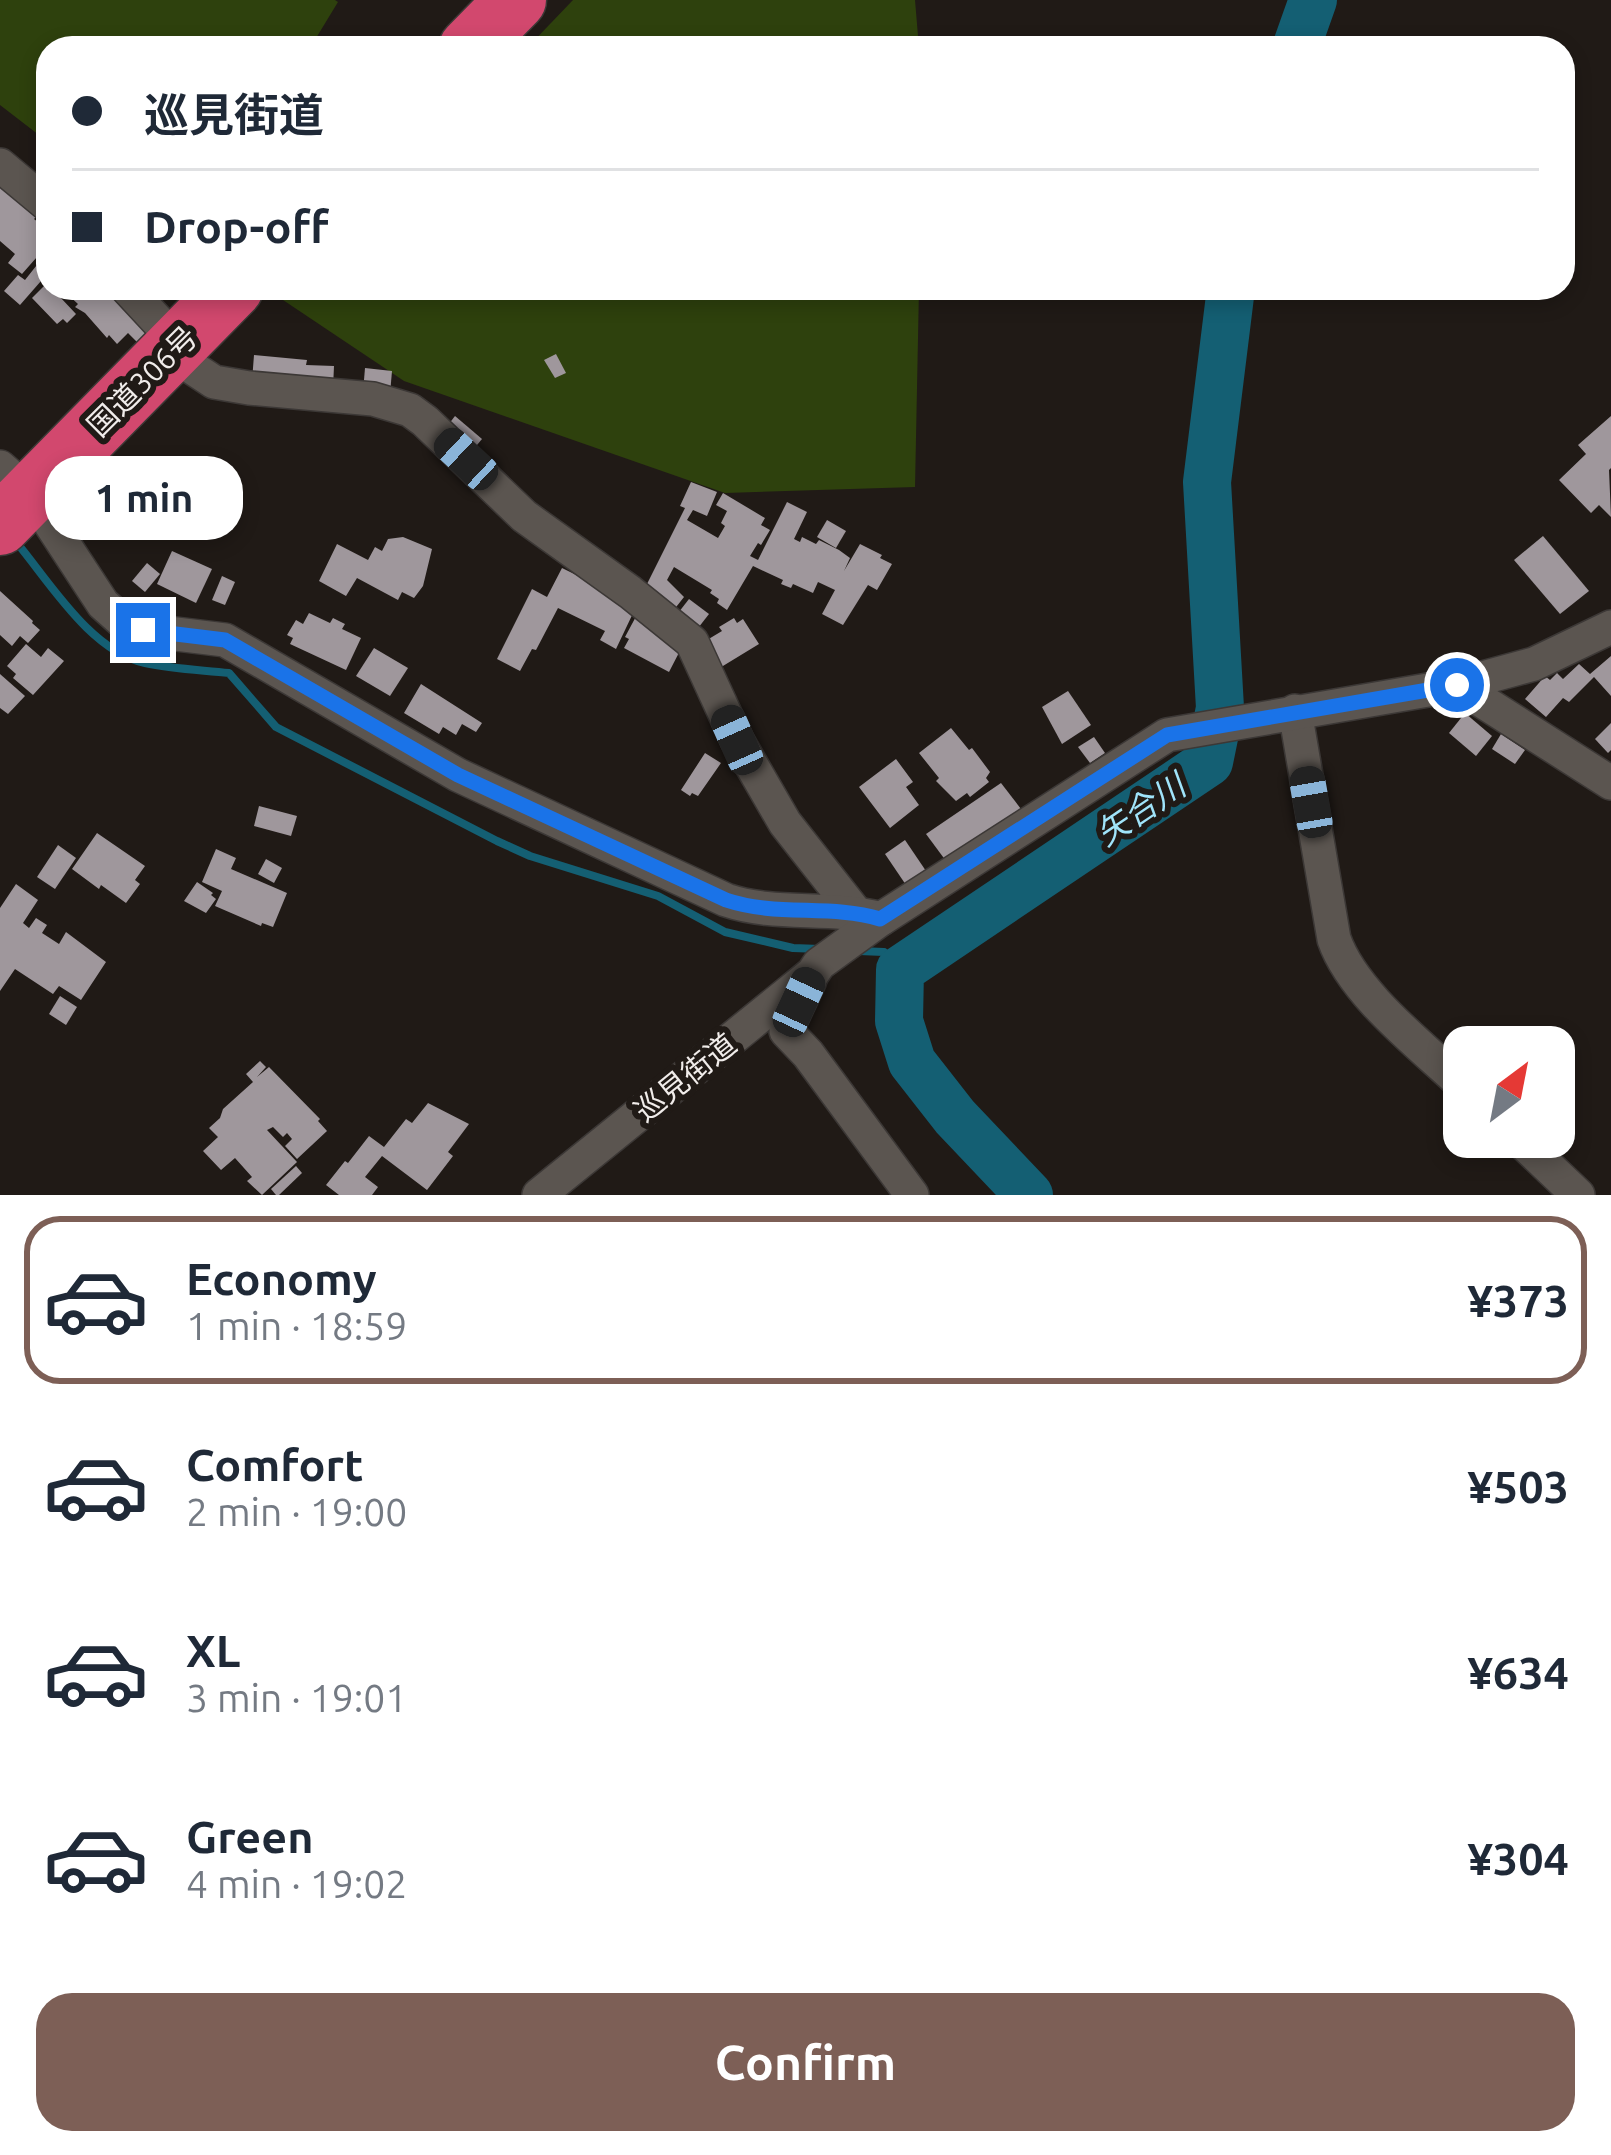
<!DOCTYPE html>
<meta charset="utf-8">
<style>
:root{--surface:#fff;--page:#f2f2f3;--text:#1f2937;--muted:#747a83;--line:#e0e1e3;--accent:#7d5f56}
body{margin:0;font-family:Ubuntu,"Noto Sans JP",sans-serif;background:var(--page);color:var(--text);height:100vh;display:flex;flex-direction:column;font-size:45px;white-space:nowrap}
*{box-sizing:border-box;margin:0}
p{font-size:39px;color:var(--muted)}
.icon{flex:none;width:66px;height:66px;fill:none;stroke:currentColor;stroke-width:2;stroke-linecap:round;stroke-linejoin:round}
.map{position:relative;height:1195px;overflow:hidden}
.side{display:flex;flex-direction:column;background:var(--surface);flex:1}
.side>*{flex:none}
.top-card{position:absolute;left:36px;top:36px;width:1539px;height:264px;border-radius:36px;box-shadow:0 6px 18px #0003;display:grid;align-content:center;height:264px;padding:0 36px;background:var(--surface)}
.needle{width:78px;rotate:32deg}
.fabs{position:absolute;left:1443px;top:1026px;display:grid;gap:24px}
.fabs a{display:grid;place-items:center;width:132px;height:132px;border-radius:24px;background:var(--surface);box-shadow:0 6px 18px #0003;font-size:60px}
.end{position:absolute;width:54px;height:54px;margin:-27px;border:15px solid #1a73e8;background:#fff;box-shadow:0 0 0 6px #fff}
.from{border-radius:50%}
.bubble{position:absolute;height:84px;border-radius:36px;background:var(--surface);box-shadow:0 6px 18px #0003;font-size:39px;font-weight:700;line-height:84px;text-align:center}
.car{position:absolute;width:36px;height:72px;margin:-36px -18px;border-radius:15px;box-shadow:0 0 9px 3px #0007;background:linear-gradient(#222 24%,#8ab4d8 0 40%,#222 0 76%,#8ab4d8 0 86%,#222 0)}
.top-card b{display:flex;align-items:center;gap:42px;height:114px;font-size:45px}
.top-card b+b{border-top:3px solid var(--line)}
.top-card i{width:30px;height:30px;background:var(--text)}
ul{padding:21px 0 0;list-style:none}
li{display:flex;align-items:center;gap:36px;height:168px;margin:0 24px 18px;padding:0 12px;border:6px solid transparent;border-radius:36px}
li div{flex:1}
li b{display:block;font-size:45px}
li em{font-style:normal;font-weight:700}
li.current{border-color:var(--accent)}
li>.icon{width:108px;height:108px;stroke-width:1.5}
.cta{display:flex;gap:24px;margin-top:auto;padding:24px 36px}
.cta a{flex:1;height:138px;border-radius:36px;background:var(--accent);color:#fff;font-size:48px;font-weight:700;line-height:138px;text-align:center}
.map>svg:first-child{display:block}
</style>
<div class="map">
<svg width="1611" height="1195" viewBox="0 0 1611 1195">
<rect width="100%" height="100%" fill="#201a16"/>
<g fill="#2e410d">
<polygon points="0,0 335,0 338,2 310,48 48,48 48,142 0,105"/>
<polygon points="573,0 915,0 919,48 527,48"/>
<polygon points="295,288 919,288 915,487 725,493 404,381 283,300"/>
</g>
<g fill="none" stroke-linecap="round" stroke-linejoin="round">
<g stroke="#145f73" stroke-width="8">
<path d="M 17,543 C 51,584 91,651 145,663 C 172,669 202,670 229,673 L 276,727 L 497,841 L 530,856 L 658,896 L 725,932 L 793,948 L 820,949"/>
<polyline points="859,951 884,952 900,970"/>
</g>
<g stroke="#145f73" stroke-width="48">
<polyline points="1296,48 1313,0"/>
<polyline points="1029,1195 955,1117 912,1062 899,1021 900,970 1209,762 1220,708 1207,482 1231,288"/>
</g>
</g>
<g fill="#9f979c">
<polygon points="0,187 36,217 34,219 48,230 48,252 44,249 22,274 8,263 15,254 0,241"/>
<polygon points="44,256 48,259 48,273 20,305 4,291 18,275 25,280"/>
<polygon points="48,282 48,288 112,288 154,331 140,345 128,333 117,344 109,335 107,338 85,313 75,307 78,304 65,292 60,297 76,314 67,323 63,319 57,324 32,298"/>
<polygon points="556,354 566,373 555,378 544,360"/>
<polygon points="254,355 307,360 306,365 334,366 333,388 252,381"/>
<polygon points="365,368 392,371 390,394 363,392"/>
<polygon points="455,416 482,439 472,451 445,429"/>
<polygon points="1611,416 1611,468 1609,470 1611,517 1599,505 1591,513 1559,480 1586,454 1578,445"/>
<polygon points="691,482 717,492 707,516 693,510 687,520 718,538 725,526 721,523 727,511 716,505 723,493 765,518 761,525 770,530 761,545 758,543 750,556 758,560 787,502 807,512 794,539 800,542 802,537 816,544 819,540 839,550 850,558 844,571 860,544 882,555 880,558 892,564 877,590 868,585 843,625 822,614 835,590 818,582 813,593 793,584 791,588 781,584 783,580 753,566 727,610 717,603 719,599 710,593 712,590 674,567 667,580 684,597 673,611 644,590 685,508 680,506"/>
<polygon points="827,520 846,531 836,548 817,537"/>
<polygon points="1543,536 1589,591 1560,614 1514,560"/>
<polygon points="403,537 432,549 423,586 414,598 402,592 398,600 357,578 346,596 319,581 337,544 368,560 375,547 382,551 388,539"/>
<polygon points="172,551 212,569 196,603 157,584"/>
<polygon points="147,563 160,574 145,592 132,581"/>
<polygon points="562,568 617,595 635,609 616,649 600,640 605,631 558,608 536,650 532,649 520,671 497,659 532,589 547,597"/>
<polygon points="222,576 235,582 225,605 212,600"/>
<polygon points="0,591 33,621 32,623 40,630 28,643 20,636 12,646 0,635"/>
<polygon points="689,599 709,614 695,632 675,617"/>
<polygon points="640,609 685,641 669,672 624,648 629,639 625,637"/>
<polygon points="309,613 330,623 333,618 345,624 342,629 361,638 346,670 290,644 293,638 287,635 296,620 303,624"/>
<polygon points="734,618 737,623 743,619 759,644 718,669 702,643 722,631 719,627"/>
<polygon points="26,644 41,657 48,648 64,661 33,695 13,678 16,674 7,666"/>
<polygon points="374,648 408,668 390,696 356,676"/>
<polygon points="1611,656 1611,696 1594,677 1569,702 1563,698 1546,717 1525,699 1545,676 1550,680 1557,673 1563,679 1579,664 1590,674"/>
<polygon points="0,674 25,696 8,714 0,708"/>
<polygon points="421,684 482,723 476,732 462,724 456,735 443,727 439,734 404,713"/>
<polygon points="1068,691 1091,725 1062,744 1042,707"/>
<polygon points="1465,713 1492,736 1476,756 1449,733"/>
<polygon points="1611,723 1611,750 1608,753 1595,739"/>
<polygon points="951,728 969,750 972,748 990,772 986,778 989,782 970,797 967,793 956,801 936,781 939,778 919,753"/>
<polygon points="1501,734 1525,750 1515,764 1492,749"/>
<polygon points="1094,737 1105,753 1090,763 1078,747"/>
<polygon points="705,753 721,763 698,796 692,793 690,796 681,790"/>
<polygon points="896,759 913,782 906,787 919,805 890,828 859,787"/>
<polygon points="1001,783 1021,809 946,861 926,834"/>
<polygon points="259,806 297,816 291,836 254,826"/>
<polygon points="97,833 145,866 135,880 140,884 126,903 101,885 99,889 72,869"/>
<polygon points="905,840 926,871 906,885 885,854"/>
<polygon points="58,845 76,858 55,889 37,877"/>
<polygon points="216,849 236,858 231,869 287,893 273,927 262,923 261,926 215,906 222,891 202,882"/>
<polygon points="266,859 282,868 274,883 258,874"/>
<polygon points="197,882 213,893 211,895 216,899 206,913 184,901"/>
<polygon points="16,884 38,900 23,923 29,928 36,918 47,925 42,933 59,944 66,932 106,962 81,1000 59,986 53,994 15,969 0,991 0,908"/>
<polygon points="60,996 77,1007 66,1025 49,1014"/>
<polygon points="260,1061 266,1067 257,1077 269,1067 320,1119 318,1121 327,1131 297,1159 285,1146 292,1139 287,1133 283,1137 273,1127 267,1130 297,1162 262,1195 247,1181 252,1177 235,1158 221,1170 203,1151 218,1137 209,1128 220,1118 223,1109 253,1082 246,1074"/>
<polygon points="428,1103 469,1124 448,1152 453,1156 427,1190 382,1156 365,1177 378,1187 372,1195 339,1195 326,1185 345,1161 348,1163 369,1136 384,1147 406,1119 412,1123"/>
<polygon points="296,1166 302,1173 279,1195 276,1195 271,1189"/>
</g>
<g fill="none" stroke-linecap="round" stroke-linejoin="round">
<defs>
<g id="street">
<polyline points="0,165 48,205"/>
<polyline points="127,288 179,344"/>
<polyline points="170,353 214,382 249,388 373,399 410,410 425,421 524,516 630,592 692,642 737,740 785,823 855,912"/>
<path d="M 0,467 L 31,494 L 103,604 L 121,620 L 143,630 L 225,640 L 458,775 L 726,900 C 776,917 830,905 881,919"/>
<polyline points="1457,685 1611,783"/>
<path d="M 1295,711 L 1334,939 C 1353,994 1422,1046 1464,1086"/>
<polyline points="810,980 786,1031 808,1054 912,1195"/>
<polyline points="1517,1137 1578,1195"/>
<polyline points="539,1195 813,973 819,964 881,919 1167,735 1457,685 1534,664 1611,627"/>
</g>
<g id="highway">
<polyline points="469,48 516,0"/>
<polyline points="0,525 233,288"/>
</g>
</defs>
<use href="#street" stroke="#3c3836" stroke-width="36"/>
<use href="#highway" stroke="#3c3836" stroke-width="63"/>
<use href="#street" stroke="#5b5550" stroke-width="33"/>
<use href="#highway" stroke="#d2486e" stroke-width="60"/>
</g>
<g fill="none" stroke-linecap="round" stroke-linejoin="round">
<path stroke="#1a73e8" stroke-width="15" d="M 143,630 L 225,640 L 458,775 L 726,900 C 777,917 830,904 880,919 L 1167,735 L 1457,685"/>
</g>
<g text-anchor="middle" dominant-baseline="central" stroke-width="12" stroke-linejoin="round" paint-order="stroke">
<g font-size="30" fill="#f0ecea" stroke="#201a16">
<text transform="translate(142 381) rotate(-45)">国道306号</text>
<text transform="translate(685 1077) rotate(-39)">巡見街道</text>
</g>
<g font-size="33" font-style="italic" fill="#a0e4fa" stroke="#201a16">
<text transform="translate(1140 809) rotate(-34)">矢合川</text>
</g>
</g>
</svg>
<div class="fabs">
<a><svg class="needle" viewBox="-14 -14 28 28"><path d="M0-13l5 13h-10z" fill="#e53935"/><path d="M0 13l5-13h-10z" fill="#747a83"/></svg></a>
</div>
<i class="end from" style="left:1457px;top:685px"></i>
<i class="end" style="left:143px;top:630px"></i>
<div class="bubble" style="left:45px;top:456px;width:198px">1 min</div>
<i class="car" style="left:466px;top:459px;rotate:313deg"></i>
<i class="car" style="left:737px;top:740px;rotate:336deg"></i>
<i class="car" style="left:1311px;top:802px;rotate:350deg"></i>
<i class="car" style="left:799px;top:1002px;rotate:25deg"></i>
<div class="top-card">
<b><i class="from"></i>巡見街道</b>
<b><i></i>Drop-off</b>
</div>
</div>
<section class="side">
<ul>
<li class="current"><svg class="icon" aria-label="car" viewBox="0 0 24 24"><path d="M5 17H2v-5l4-1 3-4h7l3 4 3 1v5h-3M9 17h6M6 11h13"/><circle cx="7" cy="17" r="2"/><circle cx="17" cy="17" r="2"/></svg><div><b>Economy</b><p>1 min · 18:59</p></div><em>¥373</em></li>
<li><svg class="icon" aria-label="car" viewBox="0 0 24 24"><path d="M5 17H2v-5l4-1 3-4h7l3 4 3 1v5h-3M9 17h6M6 11h13"/><circle cx="7" cy="17" r="2"/><circle cx="17" cy="17" r="2"/></svg><div><b>Comfort</b><p>2 min · 19:00</p></div><em>¥503</em></li>
<li><svg class="icon" aria-label="car" viewBox="0 0 24 24"><path d="M5 17H2v-5l4-1 3-4h7l3 4 3 1v5h-3M9 17h6M6 11h13"/><circle cx="7" cy="17" r="2"/><circle cx="17" cy="17" r="2"/></svg><div><b>XL</b><p>3 min · 19:01</p></div><em>¥634</em></li>
<li><svg class="icon" aria-label="car" viewBox="0 0 24 24"><path d="M5 17H2v-5l4-1 3-4h7l3 4 3 1v5h-3M9 17h6M6 11h13"/><circle cx="7" cy="17" r="2"/><circle cx="17" cy="17" r="2"/></svg><div><b>Green</b><p>4 min · 19:02</p></div><em>¥304</em></li>
</ul>
<div class="cta"><a>Confirm</a></div>
</section>
